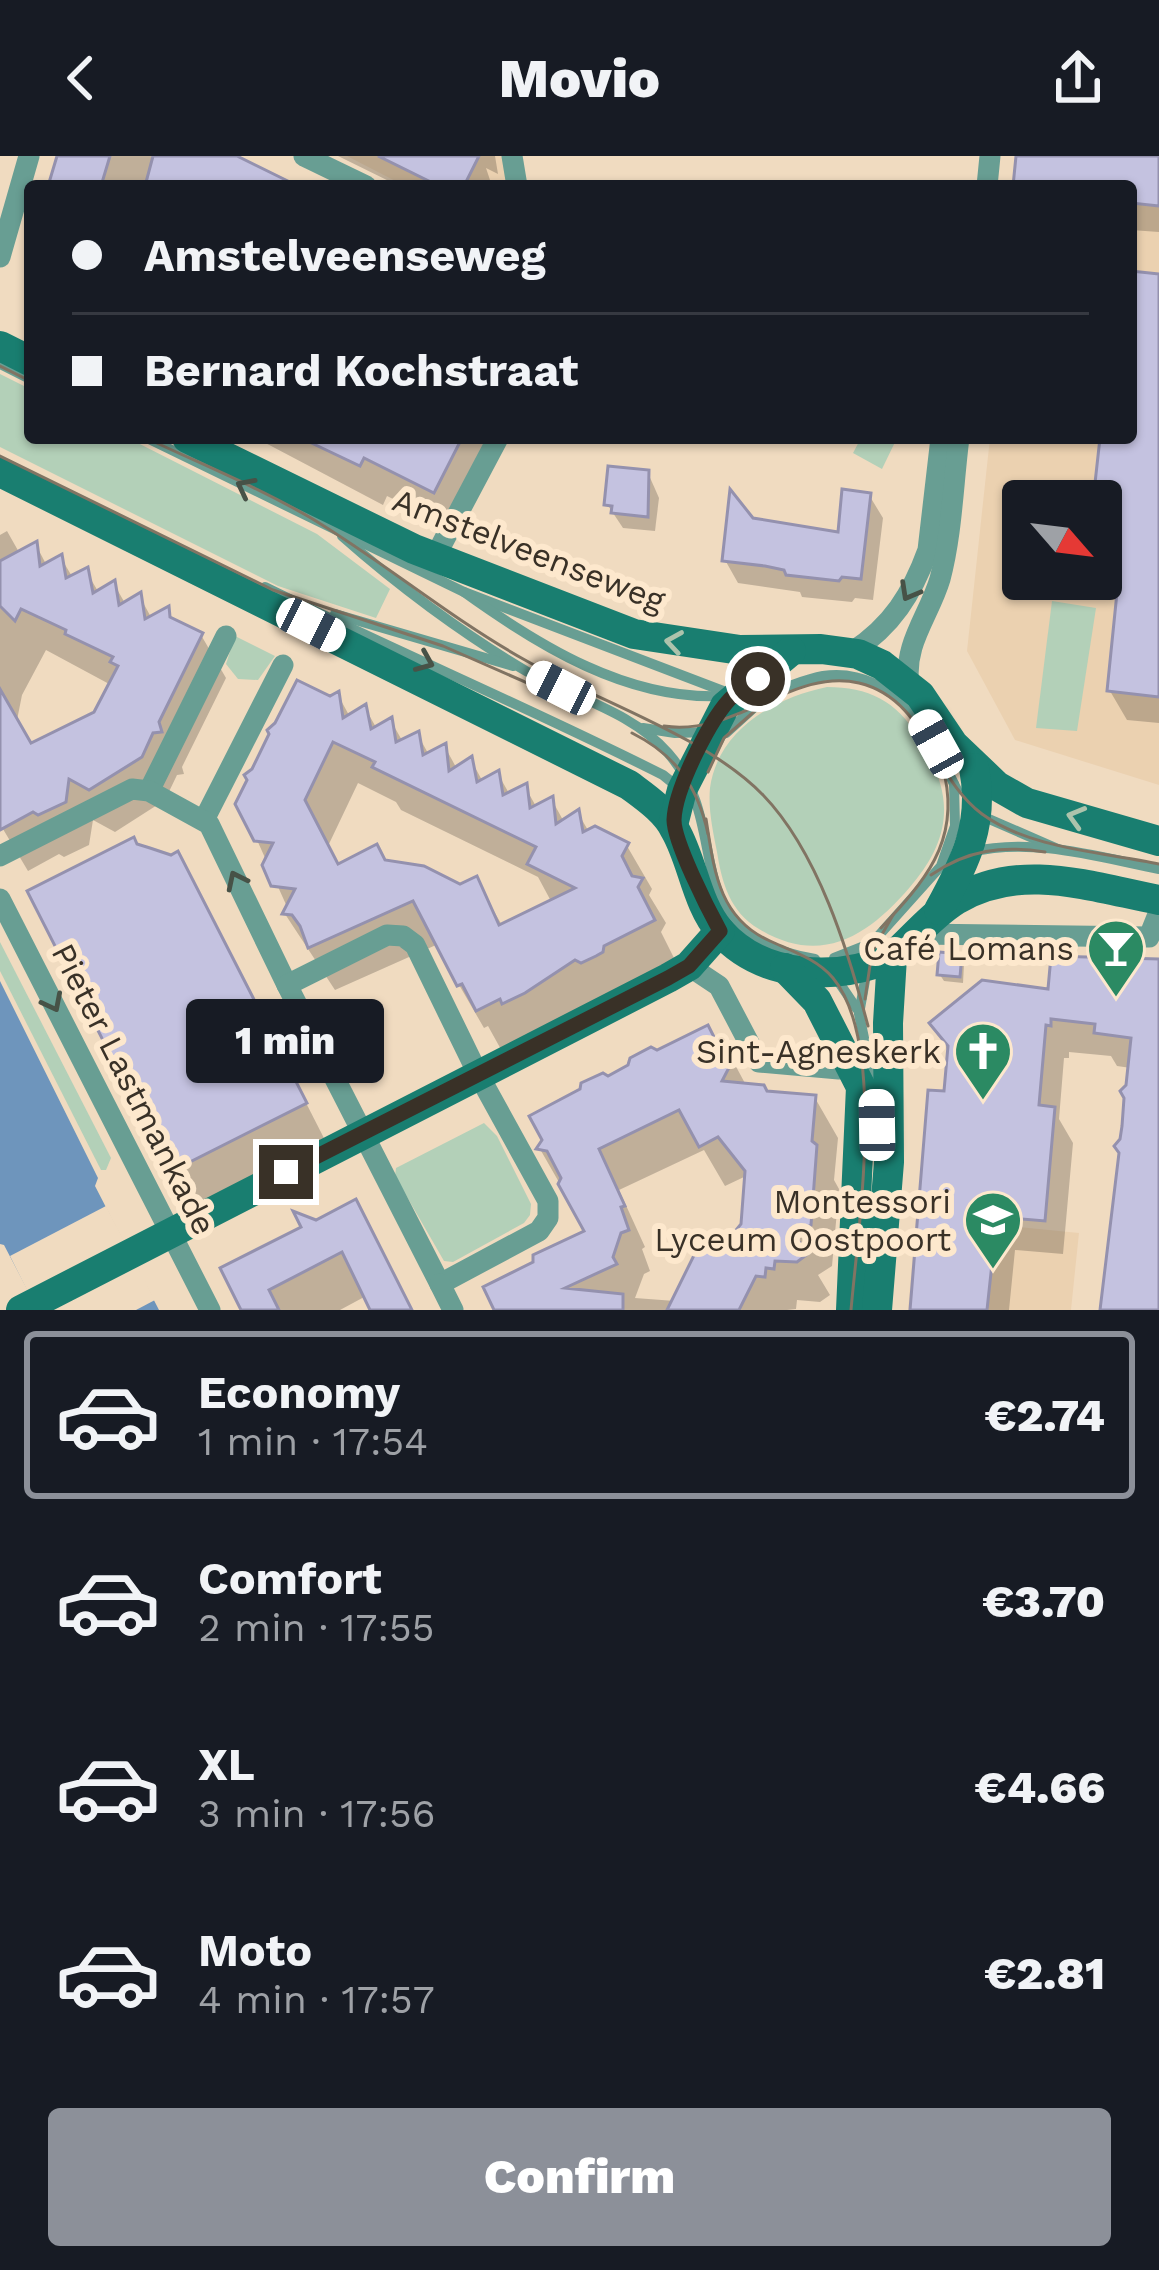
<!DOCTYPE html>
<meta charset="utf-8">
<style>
:root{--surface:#171b24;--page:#242831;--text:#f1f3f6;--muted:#9ea1a6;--line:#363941;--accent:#8c9099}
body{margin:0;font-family:"Work Sans",sans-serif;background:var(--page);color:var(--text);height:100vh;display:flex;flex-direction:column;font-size:45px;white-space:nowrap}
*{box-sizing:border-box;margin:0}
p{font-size:39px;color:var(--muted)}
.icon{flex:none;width:66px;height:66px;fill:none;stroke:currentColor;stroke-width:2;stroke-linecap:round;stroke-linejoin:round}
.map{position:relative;height:1154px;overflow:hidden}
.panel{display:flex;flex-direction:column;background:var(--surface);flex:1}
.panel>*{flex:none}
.banner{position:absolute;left:24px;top:24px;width:1113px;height:264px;border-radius:12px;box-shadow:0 3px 9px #0004;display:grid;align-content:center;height:264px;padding:0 48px;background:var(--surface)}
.needle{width:78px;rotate:118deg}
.fabs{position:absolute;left:1002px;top:324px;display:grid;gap:24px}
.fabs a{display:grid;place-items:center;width:120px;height:120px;border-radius:12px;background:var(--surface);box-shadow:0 3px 9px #0004;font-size:60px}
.end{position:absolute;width:54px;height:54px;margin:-27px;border:15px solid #393127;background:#fff;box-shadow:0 0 0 6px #fff}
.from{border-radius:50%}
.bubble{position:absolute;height:84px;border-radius:12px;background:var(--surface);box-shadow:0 3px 9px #0004;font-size:39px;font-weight:800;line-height:84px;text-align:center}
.car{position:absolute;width:36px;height:72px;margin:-36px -18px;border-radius:15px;box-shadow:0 0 9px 3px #0007;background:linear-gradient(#fff 24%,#345 0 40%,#fff 0 76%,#345 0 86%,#fff 0)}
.banner b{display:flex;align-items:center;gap:42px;height:114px;font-size:45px}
.banner b+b{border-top:3px solid var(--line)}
.banner i{width:30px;height:30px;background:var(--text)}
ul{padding:21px 0 0;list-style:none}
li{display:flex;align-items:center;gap:36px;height:168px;margin:0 24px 18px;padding:0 24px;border:6px solid transparent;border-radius:12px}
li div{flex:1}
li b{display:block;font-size:45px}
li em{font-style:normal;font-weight:800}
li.current{border-color:var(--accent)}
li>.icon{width:108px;height:108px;stroke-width:1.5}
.action{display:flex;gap:24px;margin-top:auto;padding:24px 48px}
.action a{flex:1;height:138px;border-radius:12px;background:var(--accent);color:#fff;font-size:48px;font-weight:800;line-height:138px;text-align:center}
header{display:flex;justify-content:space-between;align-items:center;height:156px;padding:0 48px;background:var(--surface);font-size:54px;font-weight:800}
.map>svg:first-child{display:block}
</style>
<header><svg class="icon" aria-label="back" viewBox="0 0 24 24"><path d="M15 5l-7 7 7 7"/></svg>Movio<svg class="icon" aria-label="share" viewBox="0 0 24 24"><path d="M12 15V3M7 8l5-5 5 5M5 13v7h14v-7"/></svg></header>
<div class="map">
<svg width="1159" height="1154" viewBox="0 0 1159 1154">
<rect width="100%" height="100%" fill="#f0dbc0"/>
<g fill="#ebd1b0" fill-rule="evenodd">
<polygon points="347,0 514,0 519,30 405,30"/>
<path d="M 1131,48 L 1159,50 L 1159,629 L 1015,584 L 967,495 L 990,282 L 1131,282 ZM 1023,345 L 1101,345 L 1101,423 L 1023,423 Z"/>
<polygon points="916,1061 1079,1077 1071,1154 908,1154"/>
</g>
<g fill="#b3d0b8">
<polygon points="0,218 30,233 30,282 128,282 317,378 390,433 376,462 278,430 0,291"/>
<polygon points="861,282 897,282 882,313 853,297"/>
<polygon points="1052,445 1096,452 1077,575 1036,572"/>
<polygon points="235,480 275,500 258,524 238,523 226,508"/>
<path d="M 827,531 C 868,531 897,545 918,581 C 932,605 945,628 944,657 C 943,686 928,710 910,731 C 869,779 822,811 759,773 C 730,756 722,727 717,696 C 713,675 708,654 710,632 C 718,574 774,542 827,531 Z"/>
<polygon points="0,786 111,1002 106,1014 101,1014 0,815"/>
<polygon points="484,967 497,980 531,1048 530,1059 524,1067 453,1106 444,1105 395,1020 396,1012"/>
</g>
<polygon fill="#6e95bc" points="0,825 98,1022 95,1030 159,1154 38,1154 4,1089 0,1088"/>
<polygon fill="#f0dbc0" points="106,1050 155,1144 136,1154 37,1154 10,1100"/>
<g fill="#0003" fill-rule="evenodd">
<polygon points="62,0 230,0 291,30 147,30 136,25 135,30 54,30"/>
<polygon points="338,0 495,0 498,18 486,12 492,30 399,30"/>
<polygon points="1019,0 1159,0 1159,76 1131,74 1131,30 1016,30"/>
<polygon points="1131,117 1159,120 1159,567 1127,564 1110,535 1121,434 1042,423 1101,423 1101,345 1096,345 1103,282 1131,282"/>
<polygon points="256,282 504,282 458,375 387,340 383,349"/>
<polygon points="648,317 659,342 655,375 623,372 607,348"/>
<polygon points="869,339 883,362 873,444 855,442 852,446 802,441 800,436 738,427 725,404 751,365 840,379"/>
<polygon points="1033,341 1071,345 1033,345"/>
<path d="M 7,375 L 20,398 L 36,389 L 47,410 L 61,402 L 73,422 L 86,415 L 99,437 L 114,428 L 126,449 L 140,441 L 152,463 L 168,454 L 174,466 L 201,479 L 226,522 L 182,611 L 184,618 L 177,619 L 165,644 L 115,676 L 93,664 L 89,689 L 64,701 L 59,698 L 28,715 L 0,668 L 0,379 ZM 46,494 L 111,529 L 96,558 L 29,591 L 16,569 L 22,539 Z"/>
<path d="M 338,539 L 350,561 L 365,552 L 377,573 L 391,565 L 403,586 L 418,579 L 429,599 L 445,591 L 457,613 L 471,604 L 483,626 L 498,618 L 510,639 L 525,631 L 537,652 L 552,644 L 564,666 L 578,657 L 589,676 L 627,690 L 652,733 L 649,739 L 666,767 L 661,776 L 677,808 L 503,897 L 488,870 L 484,872 L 436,789 L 335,834 L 285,758 L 288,753 L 257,684 L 330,543 ZM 358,627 L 396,646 L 401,654 L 538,721 L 552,747 L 503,771 L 476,724 L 460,732 L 385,707 L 339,711 L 328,690 Z"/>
<polygon points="31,737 201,741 328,990 197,1057"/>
<polygon points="960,801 964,808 963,827 944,825 940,819"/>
<polygon points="1159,806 1159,1154 1123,985 1131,912 1117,910 1111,900 1069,896 1069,902 1064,902 1059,963 1073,987 1063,1098 1015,1094 1009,1154 913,1154 950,899 933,868"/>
<path d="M 724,904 L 733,905 L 747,931 L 766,938 L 815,942 L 838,982 L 834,1024 L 839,1033 L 832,1110 L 818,1119 L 830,1139 L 820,1146 L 797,1144 L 796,1153 L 787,1154 L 497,1154 L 588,1077 L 540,993 L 608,923 ZM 704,994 L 725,1030 L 744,1021 L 747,1025 L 744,1069 L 675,1145 L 635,1142 L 644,1118 L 650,1115 L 642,1093 L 645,1091 L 619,1034 Z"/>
<polygon points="305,1072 380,1091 412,1154 373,1154 366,1140 340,1154 245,1154"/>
</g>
<g fill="#c4c2e0" stroke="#9491ae" stroke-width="3" fill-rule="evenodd">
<polygon points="57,0 110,0 101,30 48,30"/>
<polygon points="153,0 237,0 298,30 145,30"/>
<polygon points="378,0 479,0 464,30 439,30"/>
<polygon points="1016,0 1159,0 1159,50 1131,47 1131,30 1013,30"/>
<polygon points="1131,115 1159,118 1159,541 1107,535 1120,407 1101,405 1101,345 1093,345 1100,282 1131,282"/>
<polygon points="301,282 462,282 434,337 364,302 360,310"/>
<polygon points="608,310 649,314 648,361 611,357 612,350 604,349"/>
<polygon points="730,333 753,362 838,376 842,333 871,337 861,423 842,421 839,425 786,419 784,414 765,410 722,405"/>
<polygon points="37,385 40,410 62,398 66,422 88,411 93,437 115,424 119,449 141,436 145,463 169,450 170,461 203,477 159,566 162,576 153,577 142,601 89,634 69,623 66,646 38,659 33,656 0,674 0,533 31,587 94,556 118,510 110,506 113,501 65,478 66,474 21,453 15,465 0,450 0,405"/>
<path d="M 297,524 L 330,540 L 339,535 L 343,562 L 366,548 L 371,573 L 392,561 L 396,586 L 419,575 L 423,599 L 446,587 L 449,615 L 472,600 L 477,626 L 499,614 L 503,639 L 527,627 L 530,652 L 553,640 L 556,668 L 579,653 L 583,676 L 595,670 L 629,687 L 622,700 L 632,720 L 643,722 L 638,731 L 655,764 L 604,790 L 603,796 L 596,800 L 581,807 L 575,804 L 525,837 L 502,848 L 500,843 L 476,855 L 462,828 L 457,830 L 413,745 L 308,792 L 300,770 L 292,759 L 282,758 L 295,733 L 271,730 L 262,709 L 273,687 L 254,685 L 235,648 L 247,624 L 244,619 L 252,613 L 269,578 L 267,574 L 275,567 ZM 333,586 L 375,606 L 372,611 L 536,691 L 527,708 L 575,732 L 499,769 L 477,720 L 460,728 L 424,710 L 385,704 L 377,688 L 338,708 L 305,644 Z"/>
<polygon points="134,681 137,688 150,692 171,699 178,695 307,947 170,1016 27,735"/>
<polygon points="939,796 962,798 960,821 937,819"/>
<polygon points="1051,800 1159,803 1159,1154 1100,1154 1119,997 1114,990 1120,983 1122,970 1124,942 1120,935 1126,929 1131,882 1094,877 1095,868 1051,863 1051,870 1046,869 1039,949 1055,951 1045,1065 997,1061 987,1154 910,1154 928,934 944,935 948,890 929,867 982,824 1048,833"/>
<polygon points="708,869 724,901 734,902 722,925 764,929 767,935 816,939 812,985 817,989 811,1069 793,1079 809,1097 797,1106 775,1105 774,1113 766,1112 765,1121 756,1120 739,1154 667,1154 705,1077 723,1090 741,1068 745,1015 718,981 699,991 679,954 599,993 625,1050 621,1051 629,1074 621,1077 613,1101 617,1108 565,1132 623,1138 623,1154 494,1154 483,1131 533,1106 533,1099 584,1075 558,1028 561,1022 547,995 536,993 542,984 529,960 580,933 581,927 603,917 608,920 628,909 630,902 651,891 657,894"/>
<polygon points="356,1043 412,1154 370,1154 342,1096 269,1134 279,1154 241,1154 220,1112 301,1071 293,1055 316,1064"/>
</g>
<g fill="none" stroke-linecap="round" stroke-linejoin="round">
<g stroke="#689e93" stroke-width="10">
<polyline points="0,208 30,223"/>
<polyline points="147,282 464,436 731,538"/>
<path d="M 342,380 C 396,428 463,478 526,515 C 572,541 633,556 668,597 C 737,675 670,779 815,803"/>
<path d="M 265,431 C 397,496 532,553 663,619 L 679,632"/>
<path d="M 464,436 C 539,490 628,545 724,540"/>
<polyline points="335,458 513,510"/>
<path d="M 748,539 C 776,538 797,525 823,520 C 860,514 895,534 918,560"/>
<polyline points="643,572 675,577 708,576"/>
<polyline points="726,577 768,539"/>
<polyline points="931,581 957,634"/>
<polyline points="982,660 1058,693"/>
<path d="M 971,696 C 1033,681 1098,701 1159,713"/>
<polyline points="834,802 872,787 941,710 955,670 954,628"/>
<polyline points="867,813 859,858 874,930"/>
<polyline points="834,819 857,853"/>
</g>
<g stroke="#689e93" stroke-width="21">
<polyline points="304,0 366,30"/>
<polyline points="512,0 517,30"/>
<polyline points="987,30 990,0"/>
<polyline points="0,101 29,0"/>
<polyline points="435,401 498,282"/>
<path d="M 852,496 C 892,470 912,438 928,394 L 941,282"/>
<path d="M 909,529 C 903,488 929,460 940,423 C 952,378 953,328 959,282"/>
<polyline points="149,635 226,480"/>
<polyline points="204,664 283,509"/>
<polyline points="0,700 132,633 149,635 209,668 287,829"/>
<polyline points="0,743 210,1154"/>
<polyline points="916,778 1149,781 1159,756"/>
<polygon points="387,779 403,780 415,789 478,918 548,1045 548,1062 539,1075 440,1128 287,829"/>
<polyline points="689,810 719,830 759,906 839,913 851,907"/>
<polyline points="440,1128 453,1154"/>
</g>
<g stroke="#197e70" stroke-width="30">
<polyline points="0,190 30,205"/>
<polyline points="187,282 414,393 634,478 740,494 821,493 858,498 882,509 920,539 953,588 997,630 1027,647 1159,685"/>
<path d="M 0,316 L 629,629 C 645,641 666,655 675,674 C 693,705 696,747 720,775 C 762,823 838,826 892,801 C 913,782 932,759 956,744 C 1020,705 1091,731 1159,744"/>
<polyline points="673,669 682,634 725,550 791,495"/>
<path d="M 939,754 C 965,707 985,667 974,612"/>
<polyline points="785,812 817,845 861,931 851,1154"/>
<polyline points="21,1154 668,822 689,810 720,775"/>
<polyline points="877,1154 889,1006 888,867 892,801"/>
</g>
<g stroke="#817463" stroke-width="3">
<polyline points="0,210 30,225"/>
<path d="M 146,282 C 201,308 258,331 311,362 C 384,406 450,462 525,504 C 597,545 706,580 763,639 C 818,696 848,794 868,870"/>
<polyline points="0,300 273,434 443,490 557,540"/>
<path d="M 664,570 C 736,581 794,511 859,527 C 926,543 932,621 982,658 C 1030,693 1103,696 1159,708"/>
<path d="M 632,577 C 676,599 698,631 708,678"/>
<polyline points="708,616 724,582 757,553"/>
<path d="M 706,663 C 714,713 718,762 770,785 C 792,795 817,803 833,822 C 887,887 858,1072 851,1154"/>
<path d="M 931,719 C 967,694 1003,689 1045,696"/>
<path d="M 881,772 C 924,726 959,687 945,621"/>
<polyline points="865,843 872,796 893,759"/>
</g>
</g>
<defs><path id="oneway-chevron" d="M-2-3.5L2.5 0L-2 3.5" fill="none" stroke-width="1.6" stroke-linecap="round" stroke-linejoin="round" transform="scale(3)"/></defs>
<g stroke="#475247">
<use href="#oneway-chevron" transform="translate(245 331) rotate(-153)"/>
<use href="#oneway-chevron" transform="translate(909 436) rotate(119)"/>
<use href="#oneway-chevron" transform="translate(425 506) rotate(23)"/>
<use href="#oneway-chevron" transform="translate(236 724) rotate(-116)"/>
<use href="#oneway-chevron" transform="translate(53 847) rotate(63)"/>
</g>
<g stroke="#adc3ac">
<use href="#oneway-chevron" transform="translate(674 486) rotate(-171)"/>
<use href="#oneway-chevron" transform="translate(1076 661) rotate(-164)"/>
</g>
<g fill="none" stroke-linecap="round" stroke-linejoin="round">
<path stroke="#393127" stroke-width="15" d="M 286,1016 L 668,822 L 689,810 L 720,775 C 708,753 674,686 674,664 C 675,633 711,560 734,539 C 741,533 750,528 758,523"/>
</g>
<defs>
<symbol id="bar-pin" viewBox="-11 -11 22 30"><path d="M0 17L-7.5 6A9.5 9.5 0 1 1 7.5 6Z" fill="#2b8a63" stroke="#fde8cd"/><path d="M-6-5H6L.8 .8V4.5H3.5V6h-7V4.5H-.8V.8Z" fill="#fff"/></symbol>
<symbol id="church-pin" viewBox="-11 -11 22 30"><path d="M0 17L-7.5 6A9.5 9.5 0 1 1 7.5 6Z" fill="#2b8a63" stroke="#fde8cd"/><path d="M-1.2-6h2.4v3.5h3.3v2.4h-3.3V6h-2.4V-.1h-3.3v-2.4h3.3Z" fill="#fff"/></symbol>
<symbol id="school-pin" viewBox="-11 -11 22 30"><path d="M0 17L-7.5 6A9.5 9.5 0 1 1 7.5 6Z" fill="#2b8a63" stroke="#fde8cd"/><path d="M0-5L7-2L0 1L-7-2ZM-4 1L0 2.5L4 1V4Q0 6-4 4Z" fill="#fff"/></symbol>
</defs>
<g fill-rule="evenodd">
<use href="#bar-pin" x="1083" y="759" width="66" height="90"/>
<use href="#church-pin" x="950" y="862" width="66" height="90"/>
<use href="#school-pin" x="960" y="1031" width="66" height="90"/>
</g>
<g text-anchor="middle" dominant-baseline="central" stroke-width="12" stroke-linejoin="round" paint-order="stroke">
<g font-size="33" fill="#393127" stroke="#fde8cd">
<text transform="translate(529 394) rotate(21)">Amstelveenseweg</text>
<text transform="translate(134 933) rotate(63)">Pieter Lastmankade</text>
</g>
<g font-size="33" fill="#393127" stroke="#fde8cd" text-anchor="end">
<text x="1074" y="792">Café Lomans</text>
<text x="941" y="895">Sint-Agneskerk</text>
<text x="951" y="1045">Montessori<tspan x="951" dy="38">Lyceum Oostpoort</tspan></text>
</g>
</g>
</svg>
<div class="fabs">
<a><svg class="needle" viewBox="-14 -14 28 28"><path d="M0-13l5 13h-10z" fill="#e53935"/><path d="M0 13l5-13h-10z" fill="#9ea1a6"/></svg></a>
</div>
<i class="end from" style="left:758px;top:523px"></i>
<i class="end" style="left:286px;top:1016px"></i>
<div class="bubble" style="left:186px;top:843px;width:198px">1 min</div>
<i class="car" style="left:311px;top:469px;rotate:117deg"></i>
<i class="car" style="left:561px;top:532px;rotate:297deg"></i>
<i class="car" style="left:936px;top:588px;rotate:331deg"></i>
<i class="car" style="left:877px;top:969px;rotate:359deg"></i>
<div class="banner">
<b><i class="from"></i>Amstelveenseweg</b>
<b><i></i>Bernard Kochstraat</b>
</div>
</div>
<section class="panel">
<ul>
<li class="current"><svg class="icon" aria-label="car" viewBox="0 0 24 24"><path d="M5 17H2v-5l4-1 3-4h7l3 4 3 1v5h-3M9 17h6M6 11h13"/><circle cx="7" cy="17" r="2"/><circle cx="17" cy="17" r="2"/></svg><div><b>Economy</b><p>1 min · 17:54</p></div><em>€2.74</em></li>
<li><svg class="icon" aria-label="car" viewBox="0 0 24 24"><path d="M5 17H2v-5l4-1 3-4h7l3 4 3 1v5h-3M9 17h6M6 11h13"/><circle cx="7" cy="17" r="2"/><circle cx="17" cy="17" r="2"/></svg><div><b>Comfort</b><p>2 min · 17:55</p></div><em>€3.70</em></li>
<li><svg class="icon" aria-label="car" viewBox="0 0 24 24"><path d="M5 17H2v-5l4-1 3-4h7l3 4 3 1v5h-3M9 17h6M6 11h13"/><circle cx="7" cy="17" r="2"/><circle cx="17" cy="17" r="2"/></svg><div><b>XL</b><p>3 min · 17:56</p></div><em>€4.66</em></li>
<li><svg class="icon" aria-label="car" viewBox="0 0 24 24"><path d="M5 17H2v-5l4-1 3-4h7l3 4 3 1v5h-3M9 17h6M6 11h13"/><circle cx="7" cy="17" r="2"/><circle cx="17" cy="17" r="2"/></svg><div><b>Moto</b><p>4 min · 17:57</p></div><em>€2.81</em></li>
</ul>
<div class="action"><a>Confirm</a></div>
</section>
